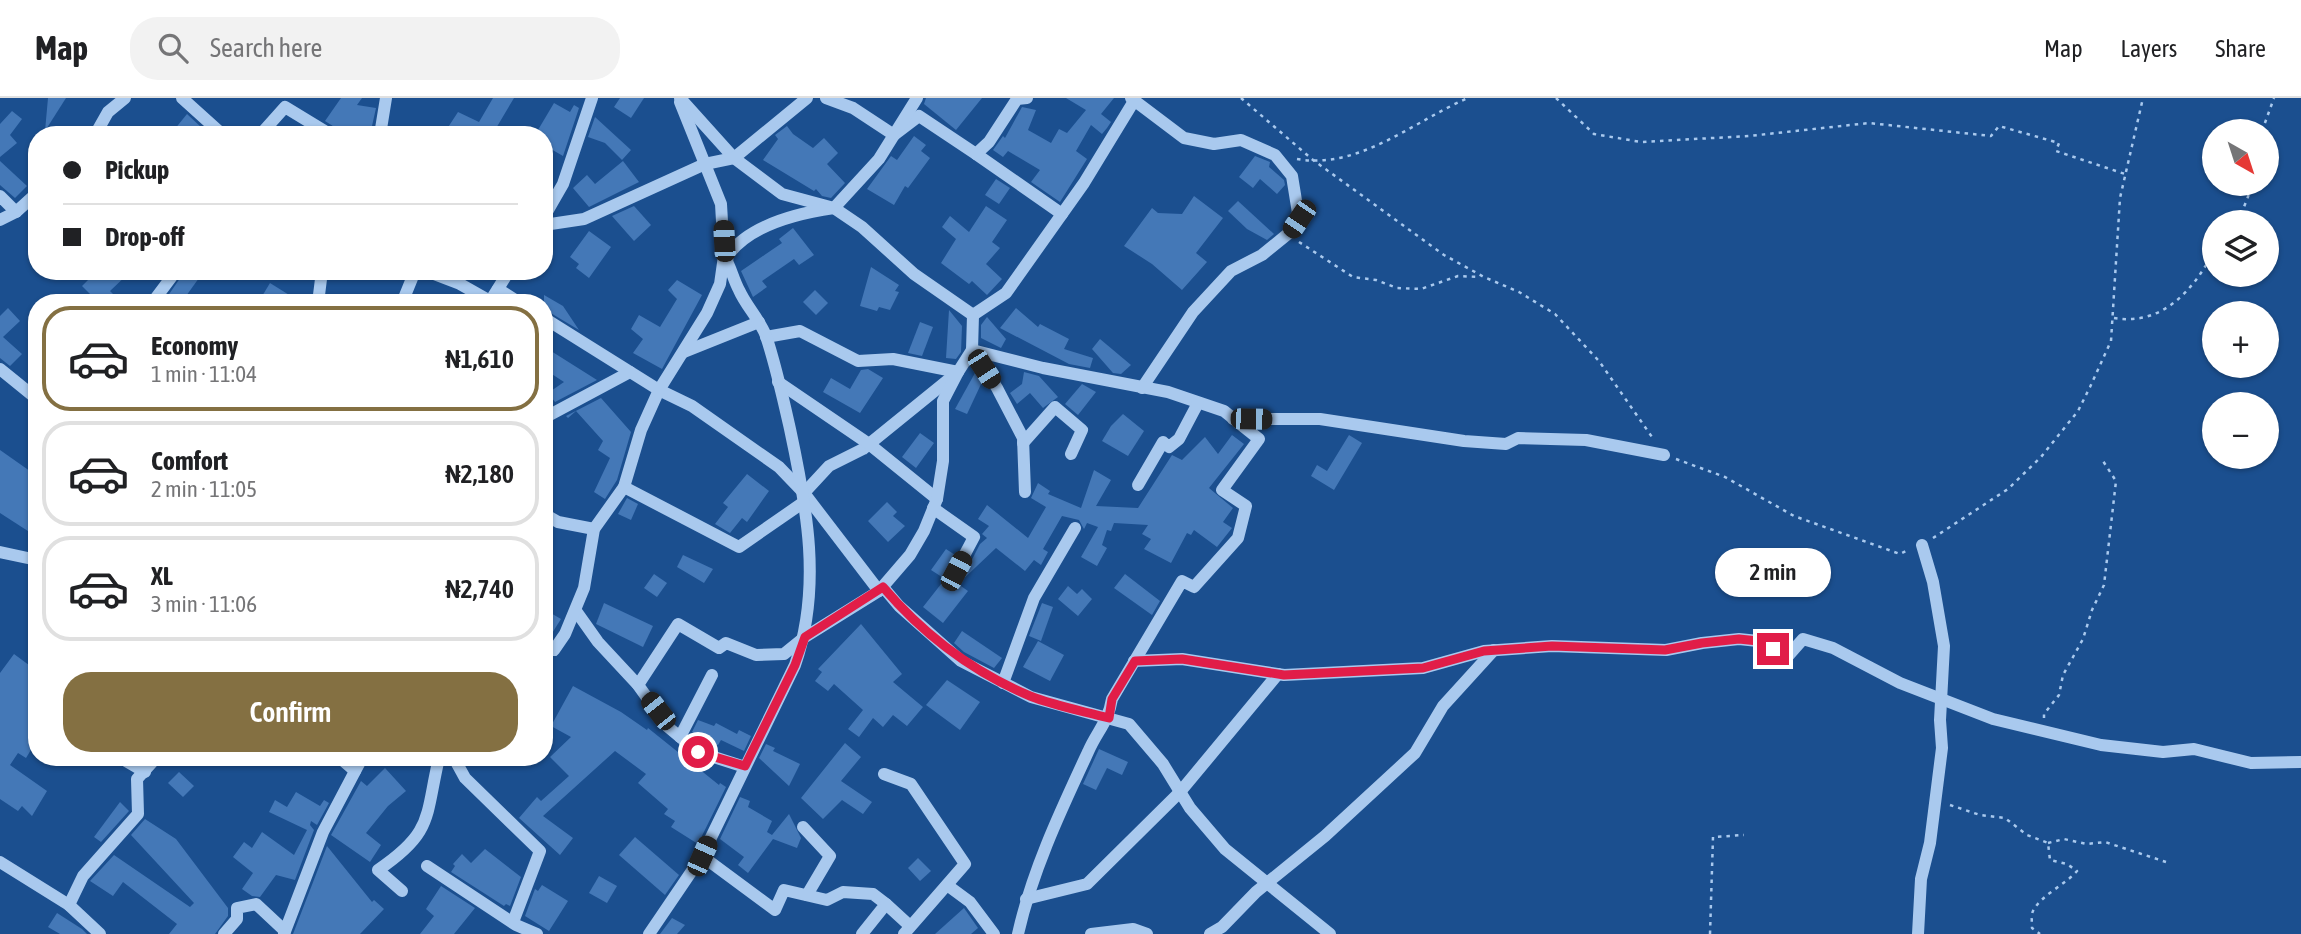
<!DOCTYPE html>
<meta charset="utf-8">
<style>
:root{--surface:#fff;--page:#f2f2f2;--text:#202124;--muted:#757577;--line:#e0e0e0;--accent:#847042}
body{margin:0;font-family:"Asap Condensed",sans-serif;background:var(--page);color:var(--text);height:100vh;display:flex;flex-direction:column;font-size:26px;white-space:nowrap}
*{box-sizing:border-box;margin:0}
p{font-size:23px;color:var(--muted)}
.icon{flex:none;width:38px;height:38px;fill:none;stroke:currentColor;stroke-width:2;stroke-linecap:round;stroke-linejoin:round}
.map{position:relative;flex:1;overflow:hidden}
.side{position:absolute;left:28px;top:196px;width:525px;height:472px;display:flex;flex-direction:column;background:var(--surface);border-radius:28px;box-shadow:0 2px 5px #0004}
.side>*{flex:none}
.hud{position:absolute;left:28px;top:28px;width:525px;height:154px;border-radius:28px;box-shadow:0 2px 5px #0004;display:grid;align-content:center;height:154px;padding:0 35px;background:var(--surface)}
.needle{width:46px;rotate:141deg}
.fabs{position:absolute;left:2202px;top:21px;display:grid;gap:14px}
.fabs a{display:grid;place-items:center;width:77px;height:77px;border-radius:50%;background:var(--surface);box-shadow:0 2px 5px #0004;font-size:35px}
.end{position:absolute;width:32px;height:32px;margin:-16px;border:9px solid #e11d48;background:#fff;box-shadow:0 0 0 4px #fff}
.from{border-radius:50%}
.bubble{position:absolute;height:49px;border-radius:24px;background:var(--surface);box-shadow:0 2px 5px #0004;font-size:23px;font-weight:600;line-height:49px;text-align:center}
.car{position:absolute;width:21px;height:42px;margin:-21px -10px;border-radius:9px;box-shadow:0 0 5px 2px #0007;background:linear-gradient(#222 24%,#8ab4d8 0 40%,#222 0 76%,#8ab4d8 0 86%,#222 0)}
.hud b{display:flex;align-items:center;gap:24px;height:66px;font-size:26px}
.hud b+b{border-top:2px solid var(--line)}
.hud i{width:18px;height:18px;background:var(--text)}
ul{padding:12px 0 0;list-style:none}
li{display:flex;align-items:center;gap:21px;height:105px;margin:0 14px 10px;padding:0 21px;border:4px solid var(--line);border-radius:28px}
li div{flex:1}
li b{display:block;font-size:26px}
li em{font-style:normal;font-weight:600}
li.on{border-color:var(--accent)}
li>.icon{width:63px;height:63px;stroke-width:1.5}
.cta{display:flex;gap:14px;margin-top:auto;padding:14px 35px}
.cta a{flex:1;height:80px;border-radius:28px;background:var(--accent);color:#fff;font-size:28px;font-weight:600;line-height:80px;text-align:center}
header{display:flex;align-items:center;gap:42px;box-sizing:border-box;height:98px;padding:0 35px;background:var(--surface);border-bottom:2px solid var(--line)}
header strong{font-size:33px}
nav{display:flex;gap:38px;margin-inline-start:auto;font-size:24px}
.search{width:490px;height:63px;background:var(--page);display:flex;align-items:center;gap:18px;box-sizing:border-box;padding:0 24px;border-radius:28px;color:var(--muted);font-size:26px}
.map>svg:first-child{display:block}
</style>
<header>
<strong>Map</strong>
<div class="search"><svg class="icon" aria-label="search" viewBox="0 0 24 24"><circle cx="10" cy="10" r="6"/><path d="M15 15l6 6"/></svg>Search here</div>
<nav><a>Map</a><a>Layers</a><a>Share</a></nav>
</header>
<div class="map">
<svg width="2301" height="836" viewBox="0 0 2301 836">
<rect width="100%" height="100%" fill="#1b4f8f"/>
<g fill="#4478b7">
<polygon points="48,0 66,0 45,33"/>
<polygon points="341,0 362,0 357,7 376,10 370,37 340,37 336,30 325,23"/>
<polygon points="493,0 514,0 495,32 505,37 443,37 458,14 479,24"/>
<polygon points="620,0 644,0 631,20 614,9"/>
<polygon points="926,0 982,0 956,32 924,6"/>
<polygon points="1066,0 1114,0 1101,16 1111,24 1107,30 1102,36 1091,27 1076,53 1087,61 1060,104 1031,84 1040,72 1008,53 1003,59 993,52 1003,38 1005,40 1022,9 1036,12 1028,32 1051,45 1059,31 1067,35 1086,12"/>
<polygon points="554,5 570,14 574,7 579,10 563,58 544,47 544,37 535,37"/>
<polygon points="12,13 22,21 10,37 17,45 0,59 0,26"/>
<polygon points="187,16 202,30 194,37 170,37"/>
<polygon points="595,19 631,52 622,62 605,45 588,39"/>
<polygon points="787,28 793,36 813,50 824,40 838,55 827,66 845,85 831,100 822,98 816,91 814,93 763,62 778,41 775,37"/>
<polygon points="914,38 926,47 921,53 930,60 908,90 905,88 894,107 867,91 891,58 897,62"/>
<polygon points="1255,58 1270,64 1269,69 1284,82 1285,87 1277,96 1260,81 1253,90 1239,79"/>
<polygon points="0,63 27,88 15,100 0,87"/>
<polygon points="623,63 639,84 589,109 573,90 587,77 595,86"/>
<polygon points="996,81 1010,90 999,106 985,97"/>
<polygon points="1194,98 1223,120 1196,155 1207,164 1182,192 1152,166 1124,148 1152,110 1158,115 1182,116"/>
<polygon points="1238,103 1274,136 1267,142 1247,131 1228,113"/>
<polygon points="634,108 651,127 634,143 612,118"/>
<polygon points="986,108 1007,122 992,144 1000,150 986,166 1002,181 987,197 972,183 969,186 941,165 956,141 942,129 950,118 969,134"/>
<polygon points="793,130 814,157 799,167 794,161 762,183 767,189 753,199 741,173 782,145 779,141"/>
<polygon points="589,133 611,149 589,180 576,170 579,166 570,159"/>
<polygon points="871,169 899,187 895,193 899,194 890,212 879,209 877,213 860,208"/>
<polygon points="97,173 131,173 110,193 114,197 106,205 99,205 82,188"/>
<polygon points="185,173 204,173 181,205 163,205"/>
<polygon points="677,182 702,197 662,271 633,255 643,241 631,231 639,217 660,229 677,201 668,192"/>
<polygon points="270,185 302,205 258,205"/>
<polygon points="815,192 828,205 816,217 803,204"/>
<polygon points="544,197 563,208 579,232 544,211"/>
<polygon points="8,210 20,223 3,239 22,256 10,268 0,260 0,218"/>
<polygon points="1016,210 1038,229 1040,226 1069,241 1064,251 1093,260 1090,270 1069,266 1000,230"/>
<polygon points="949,212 962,228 961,254 956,261 946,260"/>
<polygon points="987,219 1006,241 1001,250 981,240 981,227"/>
<polygon points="920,224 933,229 922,258 908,255"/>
<polygon points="1100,241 1131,267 1121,276 1113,275 1092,251"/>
<polygon points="551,253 597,282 555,304 548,295 564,284 544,271 544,264"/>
<polygon points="868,271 883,280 860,315 823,294 831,280 850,291 861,272"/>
<polygon points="1024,274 1039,278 1058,299 1043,310 1030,295 1017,306 1010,295 1022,286"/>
<polygon points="975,275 982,284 967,316 955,311"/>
<polygon points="1082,286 1096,294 1078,317 1065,306"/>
<polygon points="601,300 631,334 617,382 605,401 594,394 610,360 598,352 603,343 576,313 568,320 566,318"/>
<polygon points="1123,316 1144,333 1128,358 1102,343 1111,328"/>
<polygon points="920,335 934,345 916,370 902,359"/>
<polygon points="1232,337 1244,346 1209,390 1233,410 1223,424 1232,430 1217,449 1194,432 1191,437 1187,435 1171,465 1144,451 1151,441 1142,436 1148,427 1114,425 1111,433 1107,432 1102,447 1107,450 1097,468 1081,459 1098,429 1087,425 1084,431 1079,422 1062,418 1043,451 1048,454 1041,467 1034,462 1025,473 996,450 958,486 968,493 943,525 923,509 945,481 931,472 946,451 955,457 948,470 949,478 957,482 964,477 980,446 987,440 982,436 989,428 978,421 987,407 1028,440 1046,409 1031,400 1038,385 1050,393 1048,396 1081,410 1094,372 1111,382 1096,408 1138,410 1172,357 1182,362 1205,339 1218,356"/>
<polygon points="1349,337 1362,345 1334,392 1311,378 1317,367 1327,373"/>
<polygon points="0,352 37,378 37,427 31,435 0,415"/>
<polygon points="747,376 769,393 747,424 742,420 730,435 715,426 728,409 723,405"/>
<polygon points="627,400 638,406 631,422 618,416"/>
<polygon points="887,404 897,414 893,418 905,428 888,444 868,423"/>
<polygon points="683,457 713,471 704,485 677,469"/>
<polygon points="654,476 667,485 657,499 644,490"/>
<polygon points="1125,476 1160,503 1152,517 1114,490"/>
<polygon points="1068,488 1077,496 1082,491 1092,501 1078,518 1058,501"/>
<polygon points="604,505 653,528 643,549 596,526"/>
<polygon points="1042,505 1053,509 1041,543 1029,538"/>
<polygon points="549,514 561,521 549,540 544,539 544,521"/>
<polygon points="861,526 902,576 893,584 923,609 907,628 893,617 883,629 873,620 859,639 848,631 863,612 834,586 828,593 815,583 822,574 818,571"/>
<polygon points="962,533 1002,560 994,570 964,554 954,545"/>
<polygon points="1038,543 1064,557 1050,583 1023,569"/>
<polygon points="14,556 37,573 37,642 26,660 18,655 10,667 47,693 32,718 22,708 18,713 0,701 0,575"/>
<polygon points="947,582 980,604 960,632 926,607"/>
<polygon points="573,588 621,614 647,632 648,630 719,687 720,685 726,689 698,746 671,729 675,723 664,716 668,711 638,685 646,676 615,653 543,718 573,740 560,757 519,720 537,699 541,703 569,678 550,659 571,639 551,628"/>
<polygon points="698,622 714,628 716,625 737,636 739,632 751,638 744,653 721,642 718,647 692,634"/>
<polygon points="845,645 861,659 841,683 872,704 863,716 842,702 823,721 801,700"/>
<polygon points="766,646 775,650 773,653 800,666 789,688 759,660"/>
<polygon points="1099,651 1128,664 1122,677 1107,670 1096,692 1083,686"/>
<polygon points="385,670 406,693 388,708 366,735 381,747 370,764 331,737 361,683 367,688"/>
<polygon points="179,674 194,688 183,699 168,685"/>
<polygon points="296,694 320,708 324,702 329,705 317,727 311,723 310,727 314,732 295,782 276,777 260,799 252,798 242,791 253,775 233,759 244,744 252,750 262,734 294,757 307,732 269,714 275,702 287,709"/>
<polygon points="740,699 750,703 748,709 772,723 767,734 772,737 789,716 801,740 797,750 773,741 748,775 738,767 744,759 720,741"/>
<polygon points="120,704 129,713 101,744 94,739"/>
<polygon points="145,721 176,741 228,810 228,818 215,836 169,836 177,826 123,784 113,798 90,783 114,757 190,809 194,805 131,737"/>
<polygon points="635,739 679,777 665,797 619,757"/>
<polygon points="327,748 372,804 374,802 384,811 360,836 293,836"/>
<polygon points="485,751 521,779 510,808 506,806 504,808 451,774 455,768 453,766 462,756 471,765"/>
<polygon points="918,760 931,773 920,783 908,770"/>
<polygon points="599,778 617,788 607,805 589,795"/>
<polygon points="542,787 568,803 549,833 525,818 535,791 538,793"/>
<polygon points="441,788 475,810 454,836 420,836 434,818 426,811"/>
<polygon points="964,810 978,830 971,836 935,836"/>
<polygon points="57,815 82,831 87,836 60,836 48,829"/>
<polygon points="672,820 685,827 677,836 660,836"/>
</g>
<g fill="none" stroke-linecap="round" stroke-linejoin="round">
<g stroke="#a9c9ee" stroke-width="2.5" stroke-dasharray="3.5 5" stroke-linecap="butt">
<polyline points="1241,0 1313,62 1444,157 1484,179 1519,194 1555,216 1599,263 1652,339"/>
<polyline points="1556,0 1594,36 1641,44 1749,38 1869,25 1991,38 1999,28 2059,45 2056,53 2125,76"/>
<polyline points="2262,33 2274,0"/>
<path d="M 1297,61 C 1359,72 1414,23 1468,0"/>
<polyline points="2238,124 2253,86"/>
<polyline points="1299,144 1353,179 1376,182 1397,190 1421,191 1458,178 1480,179"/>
<path d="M 2114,220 C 2162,228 2193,193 2214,153"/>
<polyline points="1676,361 1725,379 1794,418 1900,456 1908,452"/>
<polyline points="1933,440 2008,391 2041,359 2078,313 2090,289 2111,243 2120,100 2143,0"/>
<polyline points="2044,620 2044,616 2059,597 2063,577 2083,541 2092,512 2104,487 2116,383 2103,363"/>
<path d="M 1950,707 L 1980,717 L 2005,720 L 2027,737 L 2048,745 L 2050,762 L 2067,766 L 2077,773 C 2065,787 2041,797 2033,813 C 2031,817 2032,825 2032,830 L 2040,836"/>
<polyline points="2048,745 2064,741 2087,746 2105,744 2166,764"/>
<polyline points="1710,836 1713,739 1744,737"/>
</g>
<g stroke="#a9c9ee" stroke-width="12">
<polyline points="182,0 223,37"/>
<polyline points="680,0 734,60 782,96 834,110 862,129 914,176 973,217 972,252 958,274 863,351 829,368 804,395"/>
<polyline points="826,0 853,10 894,37 919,18 976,56 989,44 1017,1 1027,0"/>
<polyline points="1131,0 1184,40 1214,46 1241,42 1275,57 1292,78 1299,121 1289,135 1262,157 1231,173 1193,214 1142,290"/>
<polyline points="95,37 108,14 125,0"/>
<polyline points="260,37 285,9 331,37"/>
<polyline points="380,37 386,0"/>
<polyline points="976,56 1062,116"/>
<polyline points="0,98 16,114"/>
<polyline points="544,119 563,86 592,0"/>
<polyline points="0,122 16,114 37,95"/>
<polyline points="544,127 584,121 705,66 734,60 807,0"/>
<path d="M 727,163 L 728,157 C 750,127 799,115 834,110 L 879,61 L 917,0"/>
<polyline points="426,173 460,186 490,203"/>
<polyline points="498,191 520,205"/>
<polyline points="152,205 176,173"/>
<polyline points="318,205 322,173"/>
<polyline points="402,205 415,173"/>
<polyline points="489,205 509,173"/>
<polyline points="973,217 1006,195 1084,85 1134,3"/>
<polyline points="544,220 659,292 692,308 779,369 804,395 879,493"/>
<path d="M 972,252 L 1043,270 L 1168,294 L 1224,313 L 1259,341 L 1222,392 L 1246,408 L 1238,440 L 1194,489 L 1182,483 L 1112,601 C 1108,625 1097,633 1088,654 C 1061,712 1032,773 1018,836"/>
<polyline points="972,252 997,290 1023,340 1025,394"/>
<polyline points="684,254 759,224"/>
<polyline points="0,271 37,301"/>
<polyline points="778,284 869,346 937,401"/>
<polyline points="544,320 630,274"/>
<polyline points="1233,321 1320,321 1464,343 1506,346 1518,340 1586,342 1664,357"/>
<polyline points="1023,345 1055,309 1082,332 1071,356"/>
<polyline points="1138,387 1163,344 1169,349 1179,341 1198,305"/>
<polyline points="624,389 739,449 804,404"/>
<polyline points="933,410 974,439 956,473"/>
<polyline points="544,416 558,424 594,431"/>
<polyline points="0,454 37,462"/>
<polyline points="883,489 899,508 961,563 1031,599 1129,626 1163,666 1190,710 1225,751 1330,836"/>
<polyline points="576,513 598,544 638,587 668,629 698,654 745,669"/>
<polyline points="544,548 554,552 565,536 584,490 594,431 624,389 641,332 659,292 707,215 720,186 724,158 721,106 680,4"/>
<polyline points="1134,563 1182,561 1284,577 1423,570 1484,553 1552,548 1666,552 1702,545 1739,541 1758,543 1788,558 1803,541 1833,550 1900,585 1993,621 2101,647 2163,654 2194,651 2251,665 2301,664"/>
<polyline points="1003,585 1034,500 1075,430"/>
<polyline points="638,587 678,526 719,550 726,545 756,557 784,556 805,539 879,493 910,457 924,433 937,401 943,363 943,303 958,274 893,261 858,263 800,233 766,239"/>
<polyline points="680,639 712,577"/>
<polyline points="121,660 145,674"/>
<polyline points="184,660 186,660"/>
<polyline points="340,660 355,673"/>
<polyline points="454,660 465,680 540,753 513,824"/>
<polyline points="884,676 911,686 965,766 904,836"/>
<polyline points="803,729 830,758 807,797"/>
<polyline points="702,758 775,812 784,792 827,802 843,794 873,796 886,806 862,836"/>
<polyline points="0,764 69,807 100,836"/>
<polyline points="427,768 516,827 537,836"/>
<polyline points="947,787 970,804 994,836"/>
<path d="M 402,793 L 378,772 C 434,734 425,719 439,660"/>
<polyline points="1026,801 1087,786 1180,694 1278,576"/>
<polyline points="886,806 910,828"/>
<polyline points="69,807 83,778 138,716 137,681 156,660"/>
<polyline points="224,836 237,821 237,810 256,806 285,833"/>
<polyline points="284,836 323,734 362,660"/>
<path d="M 649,836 L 702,758 L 795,567 C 822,489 807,410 790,331 C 783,300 776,268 766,238 C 760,222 746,208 739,192 C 733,181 731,169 724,158"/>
<polyline points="1091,836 1133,831 1147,836"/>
<polyline points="1210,836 1222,829 1256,794 1325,738 1415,655 1443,608 1494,552"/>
<polyline points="1918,836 1921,781 1930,745 1942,650 1940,622 1944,548 1933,484 1922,447"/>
</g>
</g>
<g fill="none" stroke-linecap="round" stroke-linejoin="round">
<path stroke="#e11d48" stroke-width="9" d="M 698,654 L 745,668 L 795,567 L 805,539 L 883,489 C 923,536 973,574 1030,598 C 1055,608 1083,613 1109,620 L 1112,601 L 1135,563 L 1182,561 L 1284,577 L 1423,570 L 1484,553 L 1552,548 L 1665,552 L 1702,545 L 1739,541 L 1758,543 L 1773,551"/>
</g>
</svg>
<div class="fabs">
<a><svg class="needle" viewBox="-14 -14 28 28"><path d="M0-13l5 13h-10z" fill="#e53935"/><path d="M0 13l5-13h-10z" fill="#757577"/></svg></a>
<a><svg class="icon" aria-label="layers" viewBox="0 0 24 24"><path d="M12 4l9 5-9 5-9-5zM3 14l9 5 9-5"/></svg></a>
<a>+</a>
<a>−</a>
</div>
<i class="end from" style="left:698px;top:654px"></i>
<i class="end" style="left:1773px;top:551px"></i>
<div class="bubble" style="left:1715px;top:450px;width:116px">2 min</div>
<i class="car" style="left:1299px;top:121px;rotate:214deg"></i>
<i class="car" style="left:724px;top:143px;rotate:357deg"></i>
<i class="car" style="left:984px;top:271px;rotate:147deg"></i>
<i class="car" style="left:1251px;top:321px;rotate:91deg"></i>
<i class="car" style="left:956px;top:473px;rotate:28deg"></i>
<i class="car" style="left:658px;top:613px;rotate:322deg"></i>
<i class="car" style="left:702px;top:758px;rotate:24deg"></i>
<div class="hud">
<b><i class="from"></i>Pickup</b>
<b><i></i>Drop-off</b>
</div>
<section class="side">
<ul>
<li class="on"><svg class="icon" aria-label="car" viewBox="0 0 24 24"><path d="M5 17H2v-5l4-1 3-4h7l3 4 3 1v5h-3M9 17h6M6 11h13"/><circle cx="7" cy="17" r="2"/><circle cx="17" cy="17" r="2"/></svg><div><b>Economy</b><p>1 min · 11:04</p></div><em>₦1,610</em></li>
<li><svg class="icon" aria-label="car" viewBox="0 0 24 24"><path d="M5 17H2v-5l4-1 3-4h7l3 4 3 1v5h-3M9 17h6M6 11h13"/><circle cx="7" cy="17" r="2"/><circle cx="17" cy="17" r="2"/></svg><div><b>Comfort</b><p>2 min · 11:05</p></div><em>₦2,180</em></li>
<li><svg class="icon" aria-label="car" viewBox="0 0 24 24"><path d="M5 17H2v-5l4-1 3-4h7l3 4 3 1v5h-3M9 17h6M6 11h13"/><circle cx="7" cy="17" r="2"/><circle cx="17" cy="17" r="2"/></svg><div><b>XL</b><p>3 min · 11:06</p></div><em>₦2,740</em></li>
</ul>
<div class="cta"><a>Confirm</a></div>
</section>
</div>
